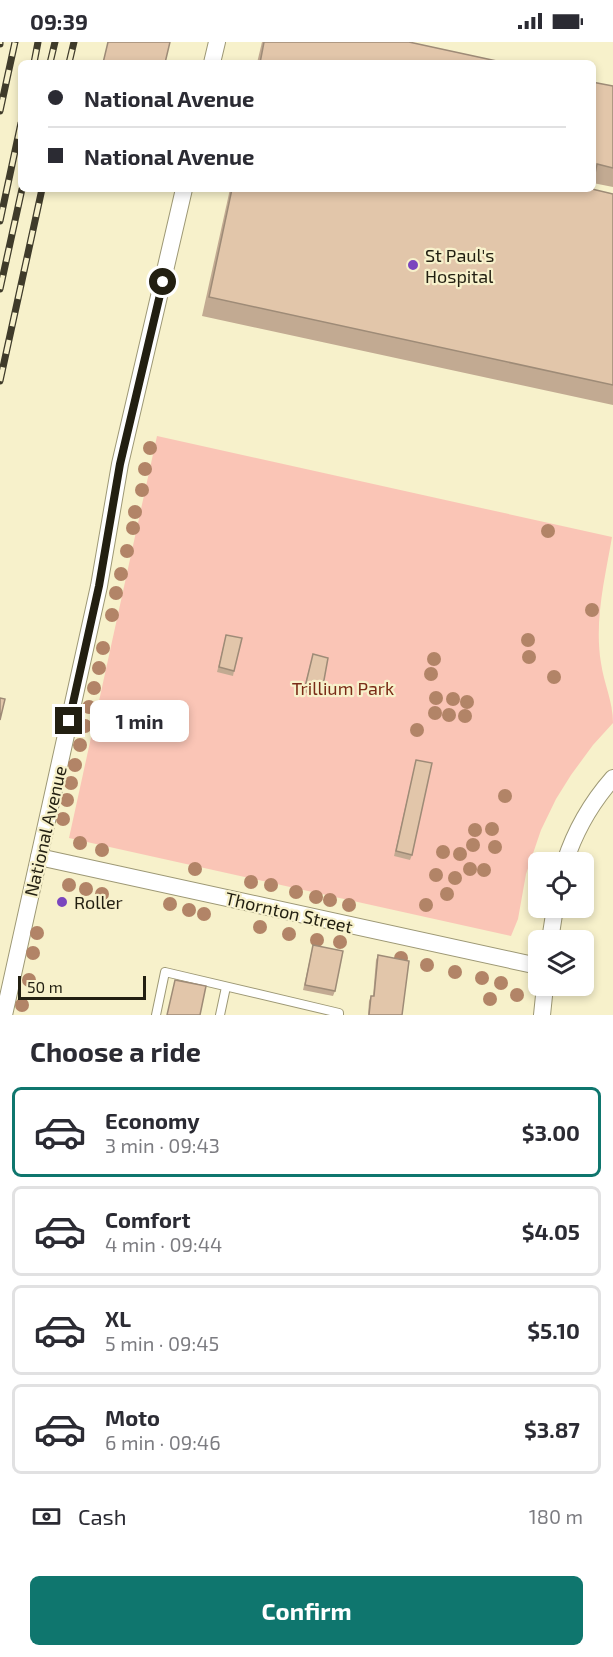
<!DOCTYPE html>
<meta charset="utf-8">
<style>
:root{--surface:#fff;--page:#f2f2f3;--text:#2b2b33;--muted:#7c7c81;--line:#e1e1e2;--accent:#0f766e}
body{margin:0;font-family:"Exo 2",sans-serif;background:var(--page);color:var(--text);height:100vh;display:flex;flex-direction:column;font-size:22px;white-space:nowrap}
*{box-sizing:border-box;margin:0}
p{font-size:20px;color:var(--muted)}
.icon{flex:none;width:33px;height:33px;fill:none;stroke:currentColor;stroke-width:2;stroke-linecap:round;stroke-linejoin:round}
.map{position:relative;height:973px;overflow:hidden}
.drawer{display:flex;flex-direction:column;background:var(--surface);flex:1}
.drawer>*{flex:none}
.top-card{position:absolute;left:18px;top:18px;width:578px;height:132px;border-radius:9px;box-shadow:0 3px 9px #0003;display:grid;align-content:center;height:132px;padding:0 30px;background:var(--surface)}
.buttons{position:absolute;left:528px;top:810px;display:grid;gap:12px}
.buttons a{display:grid;place-items:center;width:66px;height:66px;border-radius:9px;background:var(--surface);box-shadow:0 3px 9px #0003;font-size:30px}
.scale{position:absolute;left:18px;bottom:15px;width:128px;box-sizing:border-box;padding-left:6px;border:3px solid #221f11;border-top:0;font-size:16px;line-height:21px;white-space:nowrap;color:#221f11;-webkit-text-stroke:4px #f7f1cb;paint-order:stroke}
.end{position:absolute;width:27px;height:27px;margin:-14px;border:8px solid #221f11;background:#fff;box-shadow:0 0 0 3px #fff}
.from{border-radius:50%}
.bubble{position:absolute;height:42px;border-radius:9px;background:var(--surface);box-shadow:0 3px 9px #0003;font-size:20px;font-weight:700;line-height:42px;text-align:center}
.top-card b{display:flex;align-items:center;gap:21px;height:57px;font-size:22px}
.top-card b+b{border-top:2px solid var(--line)}
.top-card i{width:15px;height:15px;background:var(--text)}
ul{padding:0;list-style:none}
li{display:flex;align-items:center;gap:18px;height:90px;margin:0 12px 9px;padding:0 18px;border:3px solid var(--line);border-radius:9px}
li div{flex:1}
li b{display:block;font-size:22px}
li em{font-style:normal;font-weight:700}
li.active{border-color:var(--accent)}
li>.icon{width:54px;height:54px;stroke-width:1.5}
h2{padding:0 30px;font-size:27px;line-height:72px}
.pay{display:flex;align-items:center;gap:15px;height:66px;padding:0 30px;font-size:22px}
.pay p{margin-inline-start:auto}
.primary-button{display:flex;gap:12px;margin-top:auto;padding:12px 30px}
.primary-button a{flex:1;height:69px;border-radius:9px;background:var(--accent);color:#fff;font-size:24px;font-weight:700;line-height:69px;text-align:center}
.status{display:flex;justify-content:space-between;align-items:center;height:42px;padding:0 30px;background:var(--surface);direction:ltr}
.status svg{height:16px;fill:currentColor}
.map>svg:first-child{display:block}
</style>
<div class="status"><b>09:39</b><svg viewBox="0 0 49 12"><path d="M0 12V9h3v3zM5 12V6h3v6zM10 12V3h3v9zM15 12V0h3v12zM26 1h20v11H26zM47 4h2v5h-2z"/></svg></div>
<div class="map">
<svg width="613" height="973" viewBox="0 0 613 973">
<rect width="100%" height="100%" fill="#f7f1cb"/>
<path fill="#fac5b6" d="M 157,394 L 612,495 C 605,536 594,579 601,621 C 604,642 613,659 613,681 L 593,703 L 571,733 L 556,757 L 541,788 L 526,832 L 518,877 L 511,894 L 69,796 Z"/>
<g fill="none" stroke-linecap="round" stroke-linejoin="round">
<defs>
<g id="lane">
<polyline points="156,973 165,930 339,971 339,973"/>
<polyline points="220,973 226,945"/>
</g>
<g id="street">
<polyline points="212,21 217,0"/>
<polyline points="39,815 538,924"/>
<path d="M 565,820 C 575,789 591,761 613,736"/>
<polyline points="550,898 555,866"/>
<polyline points="4,973 99,544 120,422 184,147"/>
<polyline points="542,973 545,944"/>
</g>
</defs>
<use href="#lane" stroke="#9d9875" stroke-width="10"/>
<use href="#street" stroke="#9d9875" stroke-width="18"/>
<use href="#lane" stroke="#fff" stroke-width="8"/>
<use href="#street" stroke="#fff" stroke-width="16"/>
<defs>
<g id="rail">
<polyline points="0,2 0,0"/>
<polyline points="34,21 38,0"/>
<polyline points="50,21 55,0"/>
<polyline points="69,21 74,0"/>
<polyline points="0,69 15,0"/>
<polyline points="0,179 21,81"/>
<polyline points="0,247 22,147"/>
<polyline points="0,339 42,147"/>
</g>
</defs>
<use href="#rail" stroke="#3f3b2a" stroke-width="7"/>
<use href="#rail" stroke="#f7f1cb" stroke-width="4.5" stroke-dasharray="14" stroke-linecap="butt"/>
</g>
<g fill="#b28467">
<circle cx="150" cy="406" r="7"/>
<circle cx="145" cy="427" r="7"/>
<circle cx="142" cy="448" r="7"/>
<circle cx="135" cy="470" r="7"/>
<circle cx="133" cy="486" r="7"/>
<circle cx="548" cy="489" r="7"/>
<circle cx="127" cy="509" r="7"/>
<circle cx="121" cy="532" r="7"/>
<circle cx="116" cy="551" r="7"/>
<circle cx="592" cy="568" r="7"/>
<circle cx="112" cy="573" r="7"/>
<circle cx="528" cy="598" r="7"/>
<circle cx="103" cy="606" r="7"/>
<circle cx="529" cy="615" r="7"/>
<circle cx="434" cy="617" r="7"/>
<circle cx="99" cy="626" r="7"/>
<circle cx="431" cy="632" r="7"/>
<circle cx="554" cy="635" r="7"/>
<circle cx="94" cy="646" r="7"/>
<circle cx="436" cy="656" r="7"/>
<circle cx="453" cy="657" r="7"/>
<circle cx="467" cy="660" r="7"/>
<circle cx="89" cy="665" r="7"/>
<circle cx="435" cy="671" r="7"/>
<circle cx="449" cy="673" r="7"/>
<circle cx="465" cy="674" r="7"/>
<circle cx="85" cy="684" r="7"/>
<circle cx="417" cy="688" r="7"/>
<circle cx="80" cy="703" r="7"/>
<circle cx="75" cy="723" r="7"/>
<circle cx="71" cy="741" r="7"/>
<circle cx="505" cy="754" r="7"/>
<circle cx="67" cy="758" r="7"/>
<circle cx="63" cy="777" r="7"/>
<circle cx="492" cy="787" r="7"/>
<circle cx="475" cy="788" r="7"/>
<circle cx="80" cy="801" r="7"/>
<circle cx="473" cy="803" r="7"/>
<circle cx="495" cy="805" r="7"/>
<circle cx="102" cy="808" r="7"/>
<circle cx="443" cy="810" r="7"/>
<circle cx="460" cy="812" r="7"/>
<circle cx="195" cy="827" r="7"/>
<circle cx="470" cy="827" r="7"/>
<circle cx="484" cy="828" r="7"/>
<circle cx="436" cy="833" r="7"/>
<circle cx="455" cy="836" r="7"/>
<circle cx="251" cy="840" r="7"/>
<circle cx="69" cy="843" r="7"/>
<circle cx="271" cy="843" r="7"/>
<circle cx="86" cy="847" r="7"/>
<circle cx="296" cy="850" r="7"/>
<circle cx="102" cy="852" r="7"/>
<circle cx="447" cy="852" r="7"/>
<circle cx="316" cy="855" r="7"/>
<circle cx="330" cy="858" r="7"/>
<circle cx="170" cy="862" r="7"/>
<circle cx="349" cy="863" r="7"/>
<circle cx="426" cy="863" r="7"/>
<circle cx="189" cy="868" r="7"/>
<circle cx="204" cy="872" r="7"/>
<circle cx="260" cy="885" r="7"/>
<circle cx="37" cy="891" r="7"/>
<circle cx="289" cy="892" r="7"/>
<circle cx="317" cy="898" r="7"/>
<circle cx="340" cy="900" r="7"/>
<circle cx="33" cy="911" r="7"/>
<circle cx="401" cy="916" r="7"/>
<circle cx="427" cy="923" r="7"/>
<circle cx="455" cy="930" r="7"/>
<circle cx="482" cy="936" r="7"/>
<circle cx="29" cy="938" r="7"/>
<circle cx="501" cy="941" r="7"/>
<circle cx="517" cy="953" r="7"/>
<circle cx="490" cy="957" r="7"/>
<circle cx="22" cy="963" r="7"/>
</g>
<g fill="#c2aa92">
<polygon points="262,0 409,0 506,21 257,21"/>
<polygon points="613,44 613,145 593,141"/>
<polygon points="230,147 592,147 613,152 613,363 202,274"/>
<polygon points="226,593 234,629 233,634 217,630"/>
<polygon points="313,612 322,649 320,654 303,650"/>
<polygon points="416,718 412,813 410,818 394,814"/>
<polygon points="313,903 335,949 333,954 303,948"/>
<polygon points="378,913 402,973 368,973 369,959 371,954 373,954 376,918"/>
</g>
<g fill="#e2c6aa" stroke="#9e8b77" stroke-width="1.5">
<polygon points="108,0 170,0 165,21 103,21"/>
<polygon points="264,0 409,0 506,21 260,21"/>
<polygon points="592,40 613,44 613,126 597,122 592,146"/>
<polygon points="232,147 592,147 613,152 613,343 209,255"/>
<polygon points="226,593 242,596 234,629 219,625"/>
<polygon points="313,612 328,616 322,649 305,645"/>
<polygon points="0,656 5,657 0,678"/>
<polygon points="416,718 432,721 412,813 396,809"/>
<polygon points="313,903 343,909 335,949 305,943"/>
<polygon points="378,913 409,919 402,973 369,973 371,954 374,954"/>
<polygon points="175,938 206,944 200,973 167,973"/>
</g>
<g fill="none" stroke-linecap="round" stroke-linejoin="round">
<polyline stroke="#221f11" stroke-width="8" points="69,679 99,544 120,422 163,240"/>
</g>
<g fill="#7a46be" stroke="#f7f1cb" stroke-width="2">
<circle cx="413" cy="223" r="6"/>
<circle cx="62" cy="860" r="6"/>
</g>
<g text-anchor="middle" dominant-baseline="central" stroke-width="4.5" stroke-linejoin="round" paint-order="stroke">
<g font-size="18" fill="#221f11" stroke="#f7f1cb" text-anchor="start">
<text x="425" y="213">St Paul's<tspan x="425" dy="21">Hospital</tspan></text>
<text x="74" y="860">Roller</text>
</g>
<g font-size="18" fill="#792b16" stroke="#f7f1cb">
<text x="343" y="646">Trillium Park</text>
</g>
<g font-size="18" fill="#221f11" stroke="#f7f1cb">
<text transform="translate(45 789) rotate(-77)">National Avenue</text>
<text transform="translate(289 870) rotate(13)">Thornton Street</text>
</g>
</g>
</svg>
<div class="buttons">
<a><svg class="icon" aria-label="locate" viewBox="0 0 24 24"><circle cx="12" cy="12" r="6"/><path d="M12 2v4M12 18v4M2 12h4M18 12h4"/></svg></a>
<a><svg class="icon" aria-label="layers" viewBox="0 0 24 24"><path d="M12 4l9 5-9 5-9-5zM3 14l9 5 9-5"/></svg></a>
</div>
<div class="scale">50 m</div>
<i class="end from" style="left:163px;top:240px"></i>
<i class="end" style="left:69px;top:679px"></i>
<div class="bubble" style="left:90px;top:658px;width:99px">1 min</div>
<div class="top-card">
<b><i class="from"></i>National Avenue</b>
<b><i></i>National Avenue</b>
</div>
</div>
<section class="drawer">
<h2>Choose a ride</h2>
<ul>
<li class="active"><svg class="icon" aria-label="car" viewBox="0 0 24 24"><path d="M5 17H2v-5l4-1 3-4h7l3 4 3 1v5h-3M9 17h6M6 11h13"/><circle cx="7" cy="17" r="2"/><circle cx="17" cy="17" r="2"/></svg><div><b>Economy</b><p>3 min · 09:43</p></div><em>$3.00</em></li>
<li><svg class="icon" aria-label="car" viewBox="0 0 24 24"><path d="M5 17H2v-5l4-1 3-4h7l3 4 3 1v5h-3M9 17h6M6 11h13"/><circle cx="7" cy="17" r="2"/><circle cx="17" cy="17" r="2"/></svg><div><b>Comfort</b><p>4 min · 09:44</p></div><em>$4.05</em></li>
<li><svg class="icon" aria-label="car" viewBox="0 0 24 24"><path d="M5 17H2v-5l4-1 3-4h7l3 4 3 1v5h-3M9 17h6M6 11h13"/><circle cx="7" cy="17" r="2"/><circle cx="17" cy="17" r="2"/></svg><div><b>XL</b><p>5 min · 09:45</p></div><em>$5.10</em></li>
<li><svg class="icon" aria-label="car" viewBox="0 0 24 24"><path d="M5 17H2v-5l4-1 3-4h7l3 4 3 1v5h-3M9 17h6M6 11h13"/><circle cx="7" cy="17" r="2"/><circle cx="17" cy="17" r="2"/></svg><div><b>Moto</b><p>6 min · 09:46</p></div><em>$3.87</em></li>
</ul>
<div class="pay"><svg class="icon" aria-label="cash" viewBox="0 0 24 24"><path d="M3 7h18v10H3z"/><circle cx="12" cy="12" r="2"/></svg>Cash<p>180 m</p></div>
<div class="primary-button"><a>Confirm</a></div>
</section>
